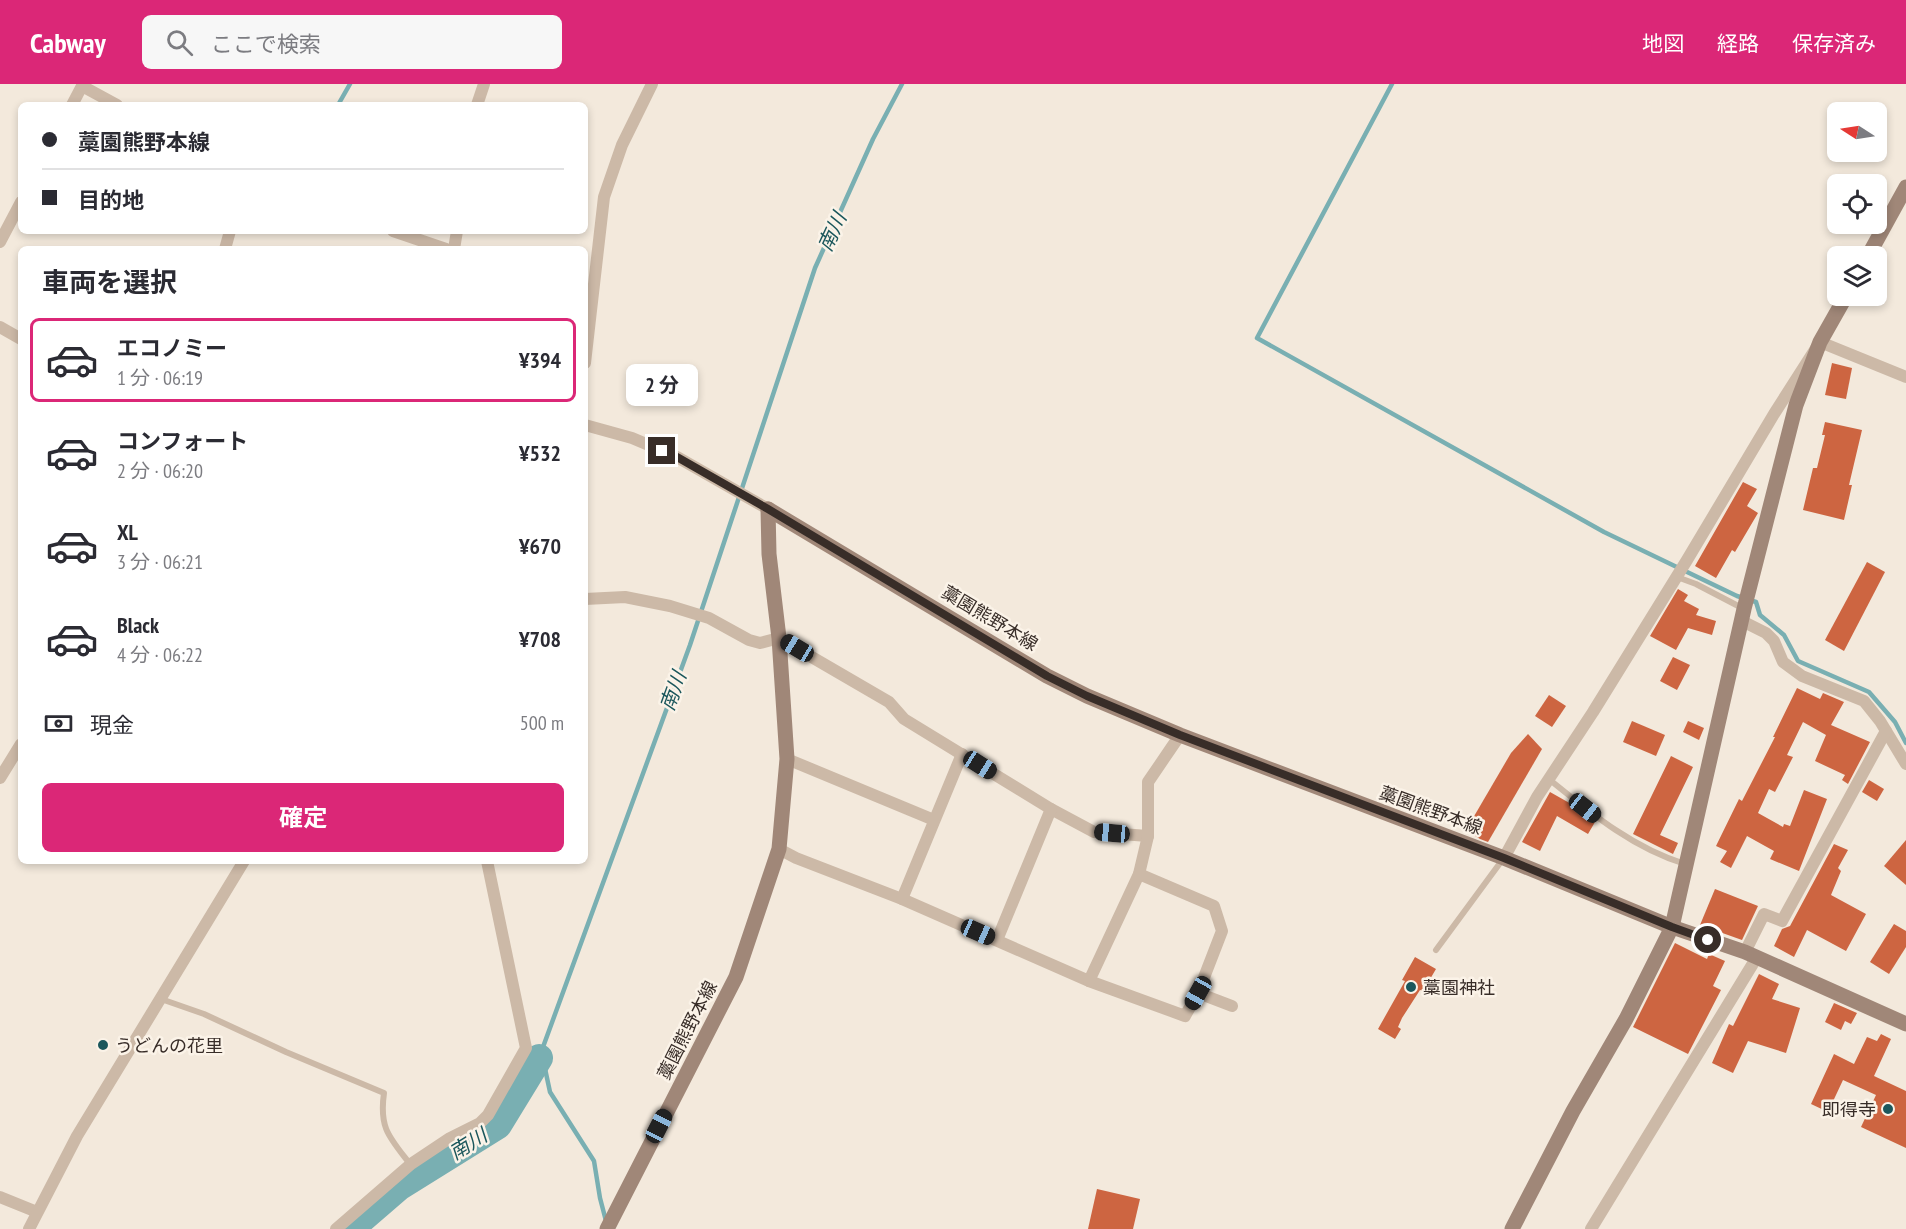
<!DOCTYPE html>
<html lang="ja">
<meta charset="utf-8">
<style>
:root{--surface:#fff;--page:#f7f7f7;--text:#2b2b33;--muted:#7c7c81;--line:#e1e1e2;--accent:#db2777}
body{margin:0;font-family:"PT Sans Narrow","Noto Sans JP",sans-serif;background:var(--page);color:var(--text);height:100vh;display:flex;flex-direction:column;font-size:22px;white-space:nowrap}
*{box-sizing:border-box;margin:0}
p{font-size:20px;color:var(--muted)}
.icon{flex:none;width:33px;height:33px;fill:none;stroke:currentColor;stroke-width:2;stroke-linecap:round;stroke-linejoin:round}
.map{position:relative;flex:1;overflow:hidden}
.details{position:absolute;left:18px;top:162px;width:570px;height:618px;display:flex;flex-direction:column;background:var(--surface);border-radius:9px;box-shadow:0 3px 9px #0003}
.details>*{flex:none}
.banner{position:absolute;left:18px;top:18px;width:570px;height:132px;border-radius:9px;box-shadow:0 3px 9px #0003;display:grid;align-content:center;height:132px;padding:0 24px;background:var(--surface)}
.needle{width:39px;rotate:282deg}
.tools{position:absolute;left:1827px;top:18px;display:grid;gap:12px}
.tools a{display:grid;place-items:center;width:60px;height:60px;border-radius:9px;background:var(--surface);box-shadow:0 3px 9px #0003;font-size:30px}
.end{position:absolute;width:27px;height:27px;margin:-14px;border:8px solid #382d28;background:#fff;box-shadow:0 0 0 3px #fff}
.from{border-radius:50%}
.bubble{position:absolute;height:42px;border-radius:9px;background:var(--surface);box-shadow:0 3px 9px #0003;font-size:20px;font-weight:700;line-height:42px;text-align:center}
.car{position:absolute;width:18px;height:36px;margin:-18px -9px;border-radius:8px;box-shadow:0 0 4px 2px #0007;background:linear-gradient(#222 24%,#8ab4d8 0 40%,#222 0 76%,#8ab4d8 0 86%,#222 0)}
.banner b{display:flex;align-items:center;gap:21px;height:57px;font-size:22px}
.banner b+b{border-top:2px solid var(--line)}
.banner i{width:15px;height:15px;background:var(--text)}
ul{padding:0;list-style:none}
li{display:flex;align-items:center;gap:18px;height:84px;margin:0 12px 9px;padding:0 12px;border:3px solid transparent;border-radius:9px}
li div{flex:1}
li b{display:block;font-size:22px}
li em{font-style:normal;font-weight:700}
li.selected{border-color:var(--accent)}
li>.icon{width:54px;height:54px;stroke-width:1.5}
h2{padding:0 24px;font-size:27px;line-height:72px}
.pay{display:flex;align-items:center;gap:15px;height:66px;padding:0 24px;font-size:22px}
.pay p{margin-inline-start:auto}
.primary-button{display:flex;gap:12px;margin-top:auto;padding:12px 24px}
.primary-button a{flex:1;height:69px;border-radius:9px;background:var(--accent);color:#fff;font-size:24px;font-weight:700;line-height:69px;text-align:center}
header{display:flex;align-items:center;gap:36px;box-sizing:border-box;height:84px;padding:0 30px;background:var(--accent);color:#fff}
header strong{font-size:28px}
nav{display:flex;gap:33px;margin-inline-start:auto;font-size:21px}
.search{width:420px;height:54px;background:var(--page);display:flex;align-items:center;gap:15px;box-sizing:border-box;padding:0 21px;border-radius:9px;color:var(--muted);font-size:22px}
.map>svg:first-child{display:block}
</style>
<header>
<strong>Cabway</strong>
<div class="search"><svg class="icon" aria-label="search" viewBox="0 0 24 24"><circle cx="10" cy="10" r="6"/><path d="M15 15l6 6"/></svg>ここで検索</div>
<nav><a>地図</a><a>経路</a><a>保存済み</a></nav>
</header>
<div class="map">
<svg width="1906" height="1145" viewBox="0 0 1906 1145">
<rect width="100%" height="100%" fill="#f3e9dc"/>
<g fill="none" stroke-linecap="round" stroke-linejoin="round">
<g stroke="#79afb2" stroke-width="4.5">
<polyline points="1392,0 1257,254 1604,448 1737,512 1756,518 1760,531 1784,551 1798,577 1869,608 1895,638 1906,659"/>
<polyline points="338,21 350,0"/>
<polyline points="606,1137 600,1114 594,1077 550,1008 544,980 539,974 690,561 815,184 873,55 902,0"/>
</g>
<polyline stroke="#79afb2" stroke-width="28" points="350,1145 400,1102 498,1041 539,974"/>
</g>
<g fill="#cd6541">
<polygon points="1832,279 1852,284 1846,315 1825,311"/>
<polygon points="1825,338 1862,346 1849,401 1852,401 1844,436 1803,426 1813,384 1817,384 1825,351 1822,351"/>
<polygon points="1743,398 1757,405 1747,422 1758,429 1735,468 1732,466 1716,494 1695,482"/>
<polygon points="1867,478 1885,488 1844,567 1825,556"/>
<polygon points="1678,505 1688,511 1684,517 1699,525 1696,531 1716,537 1712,551 1688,544 1676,566 1650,552"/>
<polygon points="1673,573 1690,581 1677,606 1660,597"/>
<polygon points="1797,604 1820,615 1823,609 1844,618 1831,641 1870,658 1848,700 1842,696 1845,691 1815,677 1826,651 1803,638 1787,671 1793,673 1775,708 1769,705 1758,729 1783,743 1784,740 1790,742 1804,706 1827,715 1799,787 1770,775 1774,767 1747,752 1731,784 1720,778 1727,767 1716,762 1739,715 1742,717 1775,653 1773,653"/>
<polygon points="1549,611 1566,622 1552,643 1535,632"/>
<polygon points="1632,637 1665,651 1656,672 1623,658"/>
<polygon points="1688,637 1704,644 1699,656 1683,648"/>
<polygon points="1528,650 1542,665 1488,758 1480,755 1466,746 1511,669"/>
<polygon points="1671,672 1693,683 1660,751 1678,759 1673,770 1633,750"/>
<polygon points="1869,696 1884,705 1877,717 1862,708"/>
<polygon points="1550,708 1573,721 1595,738 1588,750 1557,732 1540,767 1522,758"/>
<polygon points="1906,756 1906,801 1884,782"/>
<polygon points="1834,760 1848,766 1838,784 1841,787 1831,811 1866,830 1846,867 1807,846 1794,873 1774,862 1782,845 1790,842"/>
<polygon points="1715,805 1758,822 1742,856 1700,841"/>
<polygon points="1894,840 1906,847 1906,863 1889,890 1870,878"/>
<polygon points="1675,859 1707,875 1709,870 1725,877 1713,902 1721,906 1688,970 1633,943"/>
<polygon points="1415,873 1436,885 1423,907 1420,906 1402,934 1398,943 1401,945 1395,955 1378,945 1405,897 1402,896"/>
<polygon points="1759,890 1779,900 1772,915 1800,924 1786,969 1748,957 1733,989 1712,979 1729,940 1733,942"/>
<polygon points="1834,919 1857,929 1851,940 1845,937 1841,946 1825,938"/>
<polygon points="1881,950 1891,955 1874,992 1906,1007 1906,1064 1861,1043 1876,1011 1843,996 1828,1028 1811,1020 1834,970 1854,980 1867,953 1877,957"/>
<polygon points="1097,1105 1140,1115 1133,1145 1088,1145"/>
</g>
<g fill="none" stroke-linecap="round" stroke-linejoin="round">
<g stroke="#ccb9a7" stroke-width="6">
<polyline points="1677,493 1696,500 1744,525"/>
<path d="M 1550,696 C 1592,730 1633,764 1685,780"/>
<polyline points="1436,866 1503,775"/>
<path d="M 161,915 L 204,930 L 286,968 L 384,1009 C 379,1044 389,1053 410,1080"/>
</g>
<g stroke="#ccb9a7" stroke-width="12">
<polyline points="82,2 117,21"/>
<polyline points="72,21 83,0"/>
<polyline points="477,21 484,0"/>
<polyline points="393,147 446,165"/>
<polyline points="0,158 21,118"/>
<polyline points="225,165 230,147"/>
<polyline points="454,165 457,147"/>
<polyline points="0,243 21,255"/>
<polyline points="585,279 604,113 622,61 652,0"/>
<polyline points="585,341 632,354 677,373 768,425"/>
<polyline points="585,515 625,513 670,522 709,534 749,556 760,559 779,554 889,618 904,635 1051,725 1094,748 1148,752"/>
<polyline points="1742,537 1766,549 1774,557 1783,578 1802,592 1864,617 1880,637 1906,680"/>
<polyline points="787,675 934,736"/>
<polyline points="0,694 21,660"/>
<polyline points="779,765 796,774 902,815 1089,897 1185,932 1198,909 1222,847 1214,822 1139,790"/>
<polyline points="1504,774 1537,713 1593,628 1687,476 1774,330 1820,258 1906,293"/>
<polyline points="902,815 962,670"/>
<polyline points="997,856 1051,725"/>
<polyline points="1745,868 1764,830 1782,837 1886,647"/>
<polyline points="1089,897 1139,790 1148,752 1148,698 1180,651"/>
<polyline points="1198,909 1232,922"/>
<polyline points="0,1113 37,1128"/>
<polyline points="29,1145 77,1052 244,777"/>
<polyline points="336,1145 411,1080 450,1054 480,1039 488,1031 526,964 487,777"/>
<polyline points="1591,1145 1757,873"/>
</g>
<g stroke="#a08778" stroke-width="15">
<polyline points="1868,172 1906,103"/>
<polyline points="768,425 1047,592 1087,612 1180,651 1504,774 1672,843 1745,868 1906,940"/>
<polyline points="607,1145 736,893 779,765 787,675 779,554 769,470 768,425"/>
<polyline points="1512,1145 1573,1027 1626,935 1672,843 1744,525 1796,321 1820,258 1846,212"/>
</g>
</g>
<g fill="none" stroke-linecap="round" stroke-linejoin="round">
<polyline stroke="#382d28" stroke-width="8" points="662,367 677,373 768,425 1047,592 1087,612 1180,651 1504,774 1672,843 1708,856"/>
</g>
<g fill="#1b575c" stroke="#fbf3e8" stroke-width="2">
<circle cx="1411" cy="903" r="6"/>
<circle cx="103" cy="961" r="6"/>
<circle cx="1888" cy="1025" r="6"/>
</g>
<g text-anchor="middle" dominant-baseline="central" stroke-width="5" stroke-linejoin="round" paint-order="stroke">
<g font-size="18" fill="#382d28" stroke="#fbf3e8">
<text transform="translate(990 534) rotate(31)">藁園熊野本線</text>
<text transform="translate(1431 726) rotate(20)">藁園熊野本線</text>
<text transform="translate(687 946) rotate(-63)">藁園熊野本線</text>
</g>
<g font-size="18" fill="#382d28" stroke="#fbf3e8" text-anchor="start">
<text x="1423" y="903">藁園神社</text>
<text x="115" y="961">うどんの花里</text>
<text x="1876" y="1025" text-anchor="end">即得寺</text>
</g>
<g font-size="20" font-style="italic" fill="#1b575c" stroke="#fbf3e8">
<text transform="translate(832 148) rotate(-65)">南川</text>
<text transform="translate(673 607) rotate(-70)">南川</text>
<text transform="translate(468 1060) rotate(-32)">南川</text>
</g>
</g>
</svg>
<div class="tools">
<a><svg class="needle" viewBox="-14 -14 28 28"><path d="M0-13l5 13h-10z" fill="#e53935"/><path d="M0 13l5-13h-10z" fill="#7c7c81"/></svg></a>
<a><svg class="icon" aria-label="locate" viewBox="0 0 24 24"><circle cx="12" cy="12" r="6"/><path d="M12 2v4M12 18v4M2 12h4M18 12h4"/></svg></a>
<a><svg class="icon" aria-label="layers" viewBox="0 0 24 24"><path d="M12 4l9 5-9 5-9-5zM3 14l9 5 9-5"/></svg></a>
</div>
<i class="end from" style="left:1708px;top:856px"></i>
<i class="end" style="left:662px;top:367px"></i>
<div class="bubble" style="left:626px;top:280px;width:72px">2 分</div>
<i class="car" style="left:797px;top:564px;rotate:301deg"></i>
<i class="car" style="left:980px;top:681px;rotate:122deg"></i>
<i class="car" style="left:1585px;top:724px;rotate:128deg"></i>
<i class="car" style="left:1112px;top:749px;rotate:275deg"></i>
<i class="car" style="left:978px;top:848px;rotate:114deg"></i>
<i class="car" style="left:1198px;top:909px;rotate:209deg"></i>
<i class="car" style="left:659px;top:1042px;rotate:27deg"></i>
<div class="banner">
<b><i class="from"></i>藁園熊野本線</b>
<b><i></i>目的地</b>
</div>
<section class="details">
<h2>車両を選択</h2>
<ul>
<li class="selected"><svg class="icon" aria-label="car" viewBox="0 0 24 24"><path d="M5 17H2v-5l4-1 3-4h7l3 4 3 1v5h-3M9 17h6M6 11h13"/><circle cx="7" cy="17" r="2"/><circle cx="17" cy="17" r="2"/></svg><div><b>エコノミー</b><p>1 分 · 06:19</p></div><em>¥394</em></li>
<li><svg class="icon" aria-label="car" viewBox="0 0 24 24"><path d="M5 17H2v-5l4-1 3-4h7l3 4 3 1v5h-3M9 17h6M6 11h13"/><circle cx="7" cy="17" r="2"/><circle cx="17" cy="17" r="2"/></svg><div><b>コンフォート</b><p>2 分 · 06:20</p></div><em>¥532</em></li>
<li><svg class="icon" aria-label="car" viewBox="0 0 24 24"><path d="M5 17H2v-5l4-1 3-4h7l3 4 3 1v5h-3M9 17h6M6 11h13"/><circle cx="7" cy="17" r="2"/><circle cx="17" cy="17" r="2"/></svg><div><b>XL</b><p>3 分 · 06:21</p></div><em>¥670</em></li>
<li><svg class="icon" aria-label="car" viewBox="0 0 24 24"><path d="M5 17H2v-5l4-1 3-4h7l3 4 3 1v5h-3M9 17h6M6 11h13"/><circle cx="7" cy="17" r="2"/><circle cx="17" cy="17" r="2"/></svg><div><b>Black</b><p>4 分 · 06:22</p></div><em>¥708</em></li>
</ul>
<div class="pay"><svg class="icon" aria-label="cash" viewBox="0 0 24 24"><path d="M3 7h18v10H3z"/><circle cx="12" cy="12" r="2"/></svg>現金<p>500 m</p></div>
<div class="primary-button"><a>確定</a></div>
</section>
</div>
